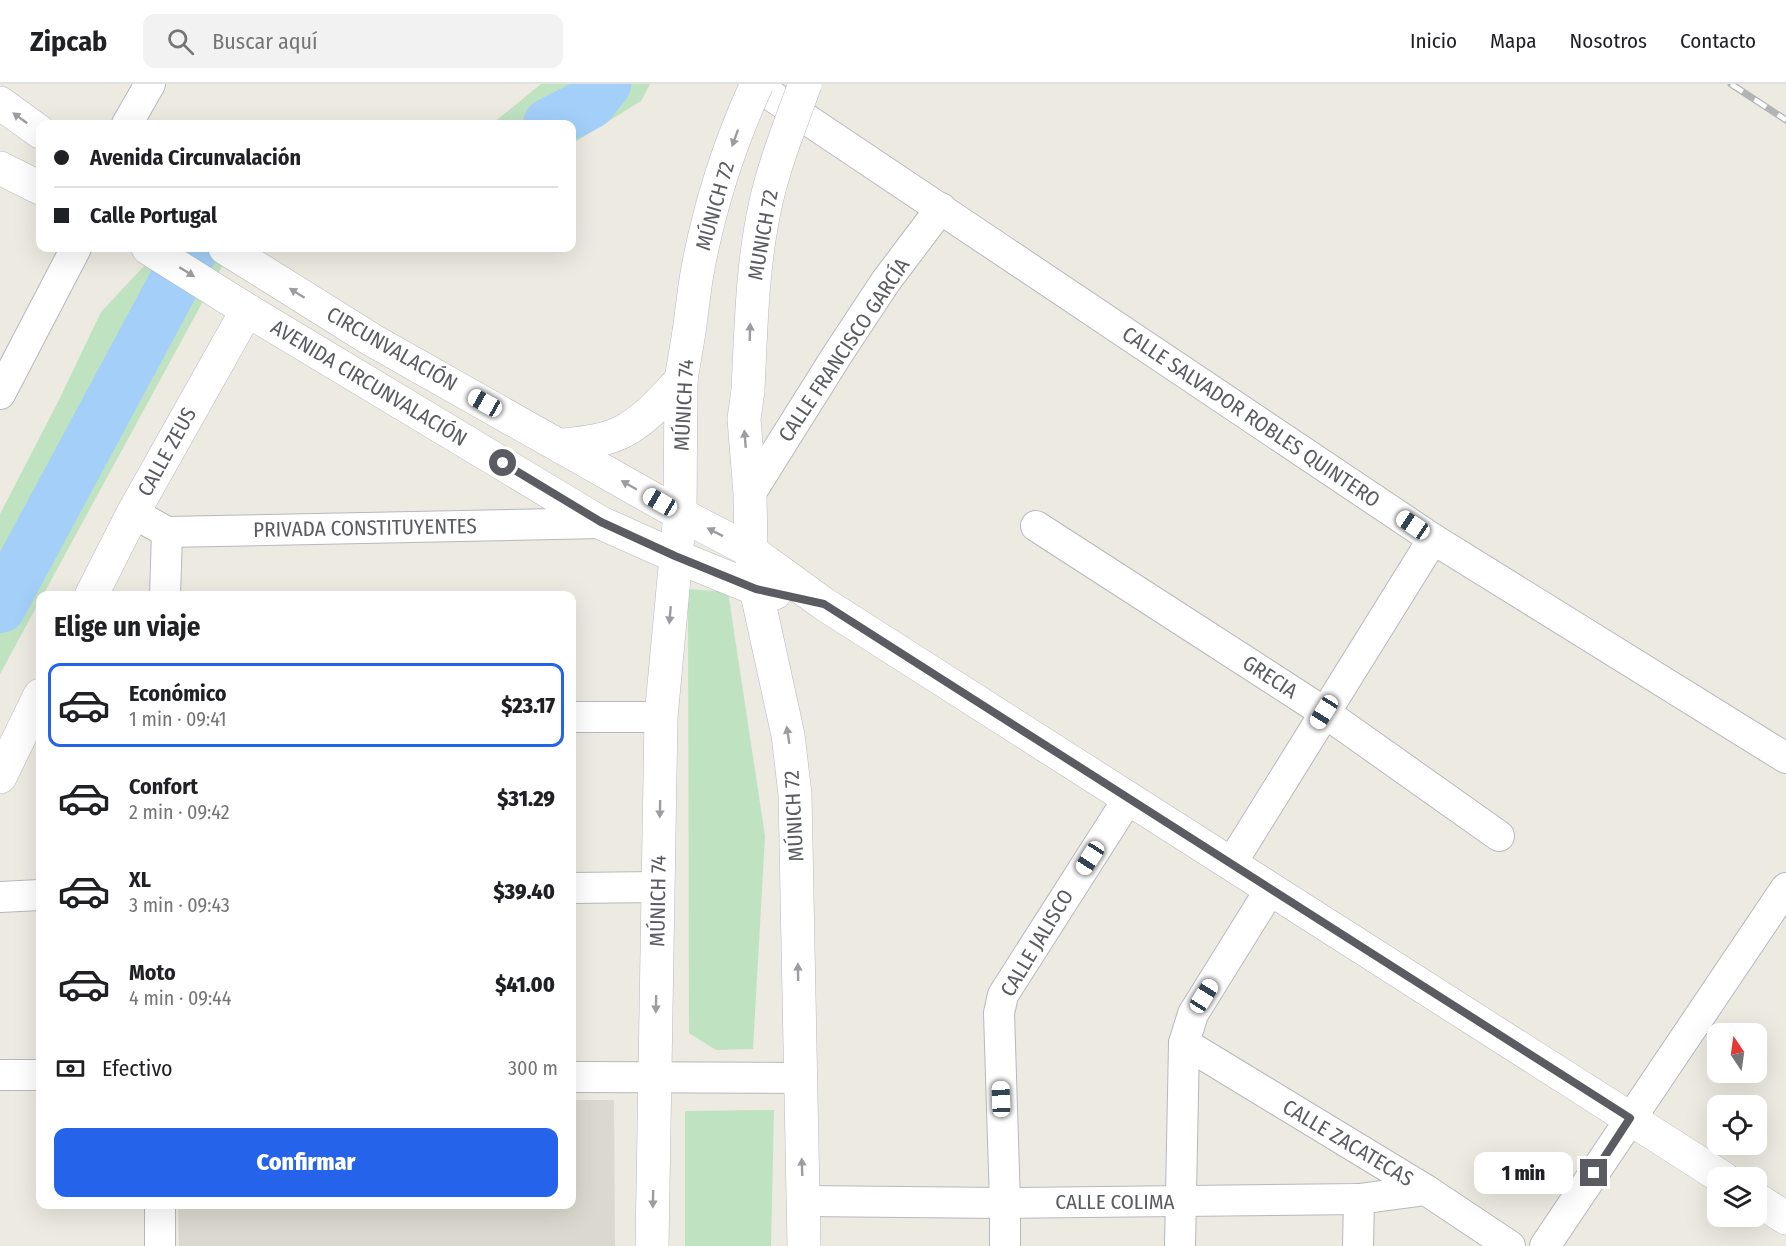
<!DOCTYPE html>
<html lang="es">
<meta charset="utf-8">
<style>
:root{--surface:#fff;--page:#f2f2f2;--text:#202124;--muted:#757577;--line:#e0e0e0;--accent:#2563eb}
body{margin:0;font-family:"Fira Sans Condensed",sans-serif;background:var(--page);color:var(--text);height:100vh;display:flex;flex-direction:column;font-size:22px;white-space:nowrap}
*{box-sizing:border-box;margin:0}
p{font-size:20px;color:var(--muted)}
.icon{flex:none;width:33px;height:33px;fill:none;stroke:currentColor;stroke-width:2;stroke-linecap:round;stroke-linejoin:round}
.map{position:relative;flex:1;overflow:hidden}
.sheet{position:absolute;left:36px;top:507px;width:540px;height:618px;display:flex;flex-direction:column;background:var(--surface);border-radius:12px;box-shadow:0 6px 24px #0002}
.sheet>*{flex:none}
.hud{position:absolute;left:36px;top:36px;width:540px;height:132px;border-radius:12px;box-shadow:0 6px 24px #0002;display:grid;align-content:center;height:132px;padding:0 18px;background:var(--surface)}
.needle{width:39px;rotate:347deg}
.buttons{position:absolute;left:1707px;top:939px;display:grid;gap:12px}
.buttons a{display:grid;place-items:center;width:60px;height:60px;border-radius:12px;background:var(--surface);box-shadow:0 6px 24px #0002;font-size:30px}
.end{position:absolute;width:27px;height:27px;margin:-14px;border:8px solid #5a5c61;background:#fff;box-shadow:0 0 0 3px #fff}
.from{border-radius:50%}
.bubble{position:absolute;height:42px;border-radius:12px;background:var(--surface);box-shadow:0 6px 24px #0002;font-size:20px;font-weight:800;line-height:42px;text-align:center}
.car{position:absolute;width:18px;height:36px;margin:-18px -9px;border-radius:8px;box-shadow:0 0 4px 2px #0007;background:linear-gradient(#fff 24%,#345 0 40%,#fff 0 76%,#345 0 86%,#fff 0)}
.hud b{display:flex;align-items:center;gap:21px;height:57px;font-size:22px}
.hud b+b{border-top:2px solid var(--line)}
.hud i{width:15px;height:15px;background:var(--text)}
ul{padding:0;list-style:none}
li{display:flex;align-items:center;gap:18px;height:84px;margin:0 12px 9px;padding:0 6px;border:3px solid transparent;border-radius:12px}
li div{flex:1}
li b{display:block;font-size:22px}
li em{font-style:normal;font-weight:800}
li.selected{border-color:var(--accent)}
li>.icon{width:54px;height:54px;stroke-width:1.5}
h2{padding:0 18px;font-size:27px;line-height:72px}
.pay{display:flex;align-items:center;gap:15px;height:66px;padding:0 18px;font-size:22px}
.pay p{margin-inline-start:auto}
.primary-button{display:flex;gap:12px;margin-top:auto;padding:12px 18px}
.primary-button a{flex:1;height:69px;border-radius:12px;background:var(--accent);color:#fff;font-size:24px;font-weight:800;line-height:69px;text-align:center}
header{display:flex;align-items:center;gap:36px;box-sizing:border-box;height:84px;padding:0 30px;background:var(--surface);border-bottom:2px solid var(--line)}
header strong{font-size:28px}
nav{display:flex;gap:33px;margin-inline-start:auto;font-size:21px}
.search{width:420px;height:54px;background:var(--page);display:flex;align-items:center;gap:15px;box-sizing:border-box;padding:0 21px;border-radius:12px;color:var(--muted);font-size:22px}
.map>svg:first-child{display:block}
</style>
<header>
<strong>Zipcab</strong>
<div class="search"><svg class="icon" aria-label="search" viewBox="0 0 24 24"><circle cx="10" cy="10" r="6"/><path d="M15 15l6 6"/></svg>Buscar aquí</div>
<nav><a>Inicio</a><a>Mapa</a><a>Nosotros</a><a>Contacto</a></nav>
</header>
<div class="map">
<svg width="1786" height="1162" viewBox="0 0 1786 1162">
<rect width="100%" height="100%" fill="#eceae1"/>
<polygon fill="#dbd9cf" points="572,1016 614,1016 615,1162 179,1162 178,1121 572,1120"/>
<g fill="#bfe2c1">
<polygon points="541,0 650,0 641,17 572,60 572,40 492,40"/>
<polygon points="161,164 232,164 43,511 40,512 40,516 0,590 0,430 58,318 101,228"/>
<polygon points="688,505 728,508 765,752 753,965 716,966 689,949"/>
<polygon points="774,1026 771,1162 685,1162 685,1027"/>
</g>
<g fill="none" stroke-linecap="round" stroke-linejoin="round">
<g stroke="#a3cff9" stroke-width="52">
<polyline points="549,40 590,19 605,0"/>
<polyline points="0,523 193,164"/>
</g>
<defs>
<g id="street">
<polyline points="754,0 1433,455 1786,674"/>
<polyline points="127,40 150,0"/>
<polyline points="0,310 76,164"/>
<polyline points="750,410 839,268 886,197 941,124"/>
<polyline points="133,429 167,448 601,439"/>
<polyline points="1036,442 1324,628 1499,752"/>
<polyline points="165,512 167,448"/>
<polyline points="572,633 661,633"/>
<polyline points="1231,780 1433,455"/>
<polyline points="572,804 658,803"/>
<polyline points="0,813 40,811"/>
<polyline points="1184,959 1426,1106 1510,1162"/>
<polyline points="0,991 40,991"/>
<polyline points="572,993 799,994"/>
<polyline points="804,1117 1005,1119 1359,1115 1426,1106"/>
<polyline points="160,1120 160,1162"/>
<polyline points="1005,1162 1005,1119 999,929 1003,911 1128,715"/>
<polyline points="1180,1162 1184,959 1193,930 1270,806"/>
<polyline points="1358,1162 1359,1115"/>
<polyline points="1545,1162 1786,804"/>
</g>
<g id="secondary">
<polyline points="0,19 40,48"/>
<polyline points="0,84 40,104"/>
<polyline points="148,164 247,226 601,439 675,472 756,505 775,509"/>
<polyline points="225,164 372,256 680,430 751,467 824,520 1723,1094"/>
<polyline points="748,306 744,335 750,410 751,467 756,505 788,651 795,710 804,1162"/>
<path d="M 561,361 C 583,359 609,357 629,344 C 649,332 665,313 681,296"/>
<polyline points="91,512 133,429 247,226"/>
<polyline points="0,693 40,611"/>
<polyline points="1756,1115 1786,1134"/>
<polyline points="652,1162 661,633 680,430 681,296 689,248"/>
</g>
</defs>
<use href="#street" stroke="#b7b8bd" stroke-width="32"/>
<use href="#secondary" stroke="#b7b9bf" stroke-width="34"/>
<use href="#street" stroke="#fff" stroke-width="30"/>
<use href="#secondary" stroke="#fff" stroke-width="33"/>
<defs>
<polyline id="rail" points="1731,0 1786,36"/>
</defs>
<use href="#rail" stroke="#b2b3b3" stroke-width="7"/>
<use href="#rail" stroke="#fff" stroke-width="4.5" stroke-dasharray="14" stroke-linecap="butt"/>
<defs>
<g id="secondary-bridge">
<path d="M 689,248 C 692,227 694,205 698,184 C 710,121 730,58 757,0"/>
<path d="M 748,306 C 751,243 752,180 766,118 C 775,78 791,39 805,0"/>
</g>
</defs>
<use href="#secondary-bridge" stroke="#b7b9bf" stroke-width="34" stroke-linecap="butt"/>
<use href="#secondary-bridge" stroke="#fff" stroke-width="33"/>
</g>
<defs><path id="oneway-solid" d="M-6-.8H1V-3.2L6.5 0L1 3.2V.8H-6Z" transform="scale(1.5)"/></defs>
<g fill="#9c9da0">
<use href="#oneway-solid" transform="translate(20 34) rotate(-144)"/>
<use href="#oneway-solid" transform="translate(735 54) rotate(110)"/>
<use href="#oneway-solid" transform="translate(187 188) rotate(32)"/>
<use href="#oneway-solid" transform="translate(297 209) rotate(-148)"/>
<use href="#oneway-solid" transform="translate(750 248) rotate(-88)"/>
<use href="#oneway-solid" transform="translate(745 355) rotate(-95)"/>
<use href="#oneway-solid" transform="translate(629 401) rotate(-150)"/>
<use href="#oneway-solid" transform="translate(715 448) rotate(-153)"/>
<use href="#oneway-solid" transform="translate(670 531) rotate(95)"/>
<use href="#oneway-solid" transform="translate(788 651) rotate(-99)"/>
<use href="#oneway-solid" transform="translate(660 725) rotate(91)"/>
<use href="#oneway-solid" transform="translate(798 888) rotate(-91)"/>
<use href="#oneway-solid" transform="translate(656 920) rotate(91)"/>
<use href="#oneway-solid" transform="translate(802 1083) rotate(-92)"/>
<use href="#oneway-solid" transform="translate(653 1115) rotate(91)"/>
</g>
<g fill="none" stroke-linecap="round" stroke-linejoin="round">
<polyline stroke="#5a5c61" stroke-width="8" points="503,379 601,438 675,472 756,505 824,520 1630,1034 1594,1089"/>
</g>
<g text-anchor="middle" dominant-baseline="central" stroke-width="4.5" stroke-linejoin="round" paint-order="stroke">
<g font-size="21" fill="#5a5c61" stroke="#fff">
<text transform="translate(715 122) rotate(-74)">MÚNICH 72</text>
<text transform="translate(763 151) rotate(-80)">MUNICH 72</text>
<text transform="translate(392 265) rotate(30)">CIRCUNVALACIÓN</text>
<text transform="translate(844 266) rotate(-56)">CALLE FRANCISCO GARCÍA</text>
<text transform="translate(369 299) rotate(31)">AVENIDA CIRCUNVALACIÓN</text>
<text transform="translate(684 321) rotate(-87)">MÚNICH 74</text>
<text transform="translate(1251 333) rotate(34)">CALLE SALVADOR ROBLES QUINTERO</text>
<text transform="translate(167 368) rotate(-61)">CALLE ZEUS</text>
<text transform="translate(365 444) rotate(-1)">PRIVADA CONSTITUYENTES</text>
<text transform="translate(1270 593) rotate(33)">GRECIA</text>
<text transform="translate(794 732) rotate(-93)">MÚNICH 72</text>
<text transform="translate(658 817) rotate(-89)">MÚNICH 74</text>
<text transform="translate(1037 859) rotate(-59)">CALLE JALISCO</text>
<text transform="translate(1348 1059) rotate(31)">CALLE ZACATECAS</text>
<text x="1115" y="1118">CALLE COLIMA</text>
</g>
</g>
</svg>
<div class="buttons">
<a><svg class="needle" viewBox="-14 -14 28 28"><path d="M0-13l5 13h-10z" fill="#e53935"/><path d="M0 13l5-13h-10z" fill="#757577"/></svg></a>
<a><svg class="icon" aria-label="locate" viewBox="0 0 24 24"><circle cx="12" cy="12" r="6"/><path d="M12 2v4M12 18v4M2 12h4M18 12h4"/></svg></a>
<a><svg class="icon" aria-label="layers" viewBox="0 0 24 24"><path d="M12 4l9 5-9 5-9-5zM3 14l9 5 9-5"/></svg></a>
</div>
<i class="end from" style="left:503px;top:379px"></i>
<i class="end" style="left:1594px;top:1089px"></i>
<div class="bubble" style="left:1474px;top:1068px;width:99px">1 min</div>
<i class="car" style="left:485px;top:319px;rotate:299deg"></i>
<i class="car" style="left:660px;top:418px;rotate:300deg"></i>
<i class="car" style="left:1413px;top:441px;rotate:304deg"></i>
<i class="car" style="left:1324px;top:628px;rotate:212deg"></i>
<i class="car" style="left:1090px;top:774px;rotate:213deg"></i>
<i class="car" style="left:1204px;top:912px;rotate:32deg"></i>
<i class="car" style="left:1001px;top:1015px;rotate:358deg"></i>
<div class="hud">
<b><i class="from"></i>Avenida Circunvalación</b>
<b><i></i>Calle Portugal</b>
</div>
<section class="sheet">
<h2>Elige un viaje</h2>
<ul>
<li class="selected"><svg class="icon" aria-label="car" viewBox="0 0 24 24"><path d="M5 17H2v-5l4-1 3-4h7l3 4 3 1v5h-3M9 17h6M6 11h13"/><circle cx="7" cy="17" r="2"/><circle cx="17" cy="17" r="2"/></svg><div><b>Económico</b><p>1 min · 09:41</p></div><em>$23.17</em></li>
<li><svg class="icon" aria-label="car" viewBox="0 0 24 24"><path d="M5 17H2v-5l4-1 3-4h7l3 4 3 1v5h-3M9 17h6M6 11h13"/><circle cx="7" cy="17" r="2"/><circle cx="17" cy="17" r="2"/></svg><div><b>Confort</b><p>2 min · 09:42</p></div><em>$31.29</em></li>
<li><svg class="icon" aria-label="car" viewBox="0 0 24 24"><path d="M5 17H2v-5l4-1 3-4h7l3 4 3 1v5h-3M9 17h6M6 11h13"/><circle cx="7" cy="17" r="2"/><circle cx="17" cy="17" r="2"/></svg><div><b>XL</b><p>3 min · 09:43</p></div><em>$39.40</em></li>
<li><svg class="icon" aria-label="car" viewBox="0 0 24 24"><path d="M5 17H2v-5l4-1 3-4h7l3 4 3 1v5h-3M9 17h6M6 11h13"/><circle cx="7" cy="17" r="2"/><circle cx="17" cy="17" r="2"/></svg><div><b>Moto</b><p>4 min · 09:44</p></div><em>$41.00</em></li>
</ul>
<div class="pay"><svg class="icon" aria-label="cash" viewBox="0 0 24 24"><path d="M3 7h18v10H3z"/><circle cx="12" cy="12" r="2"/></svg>Efectivo<p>300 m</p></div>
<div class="primary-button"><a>Confirmar</a></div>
</section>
</div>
